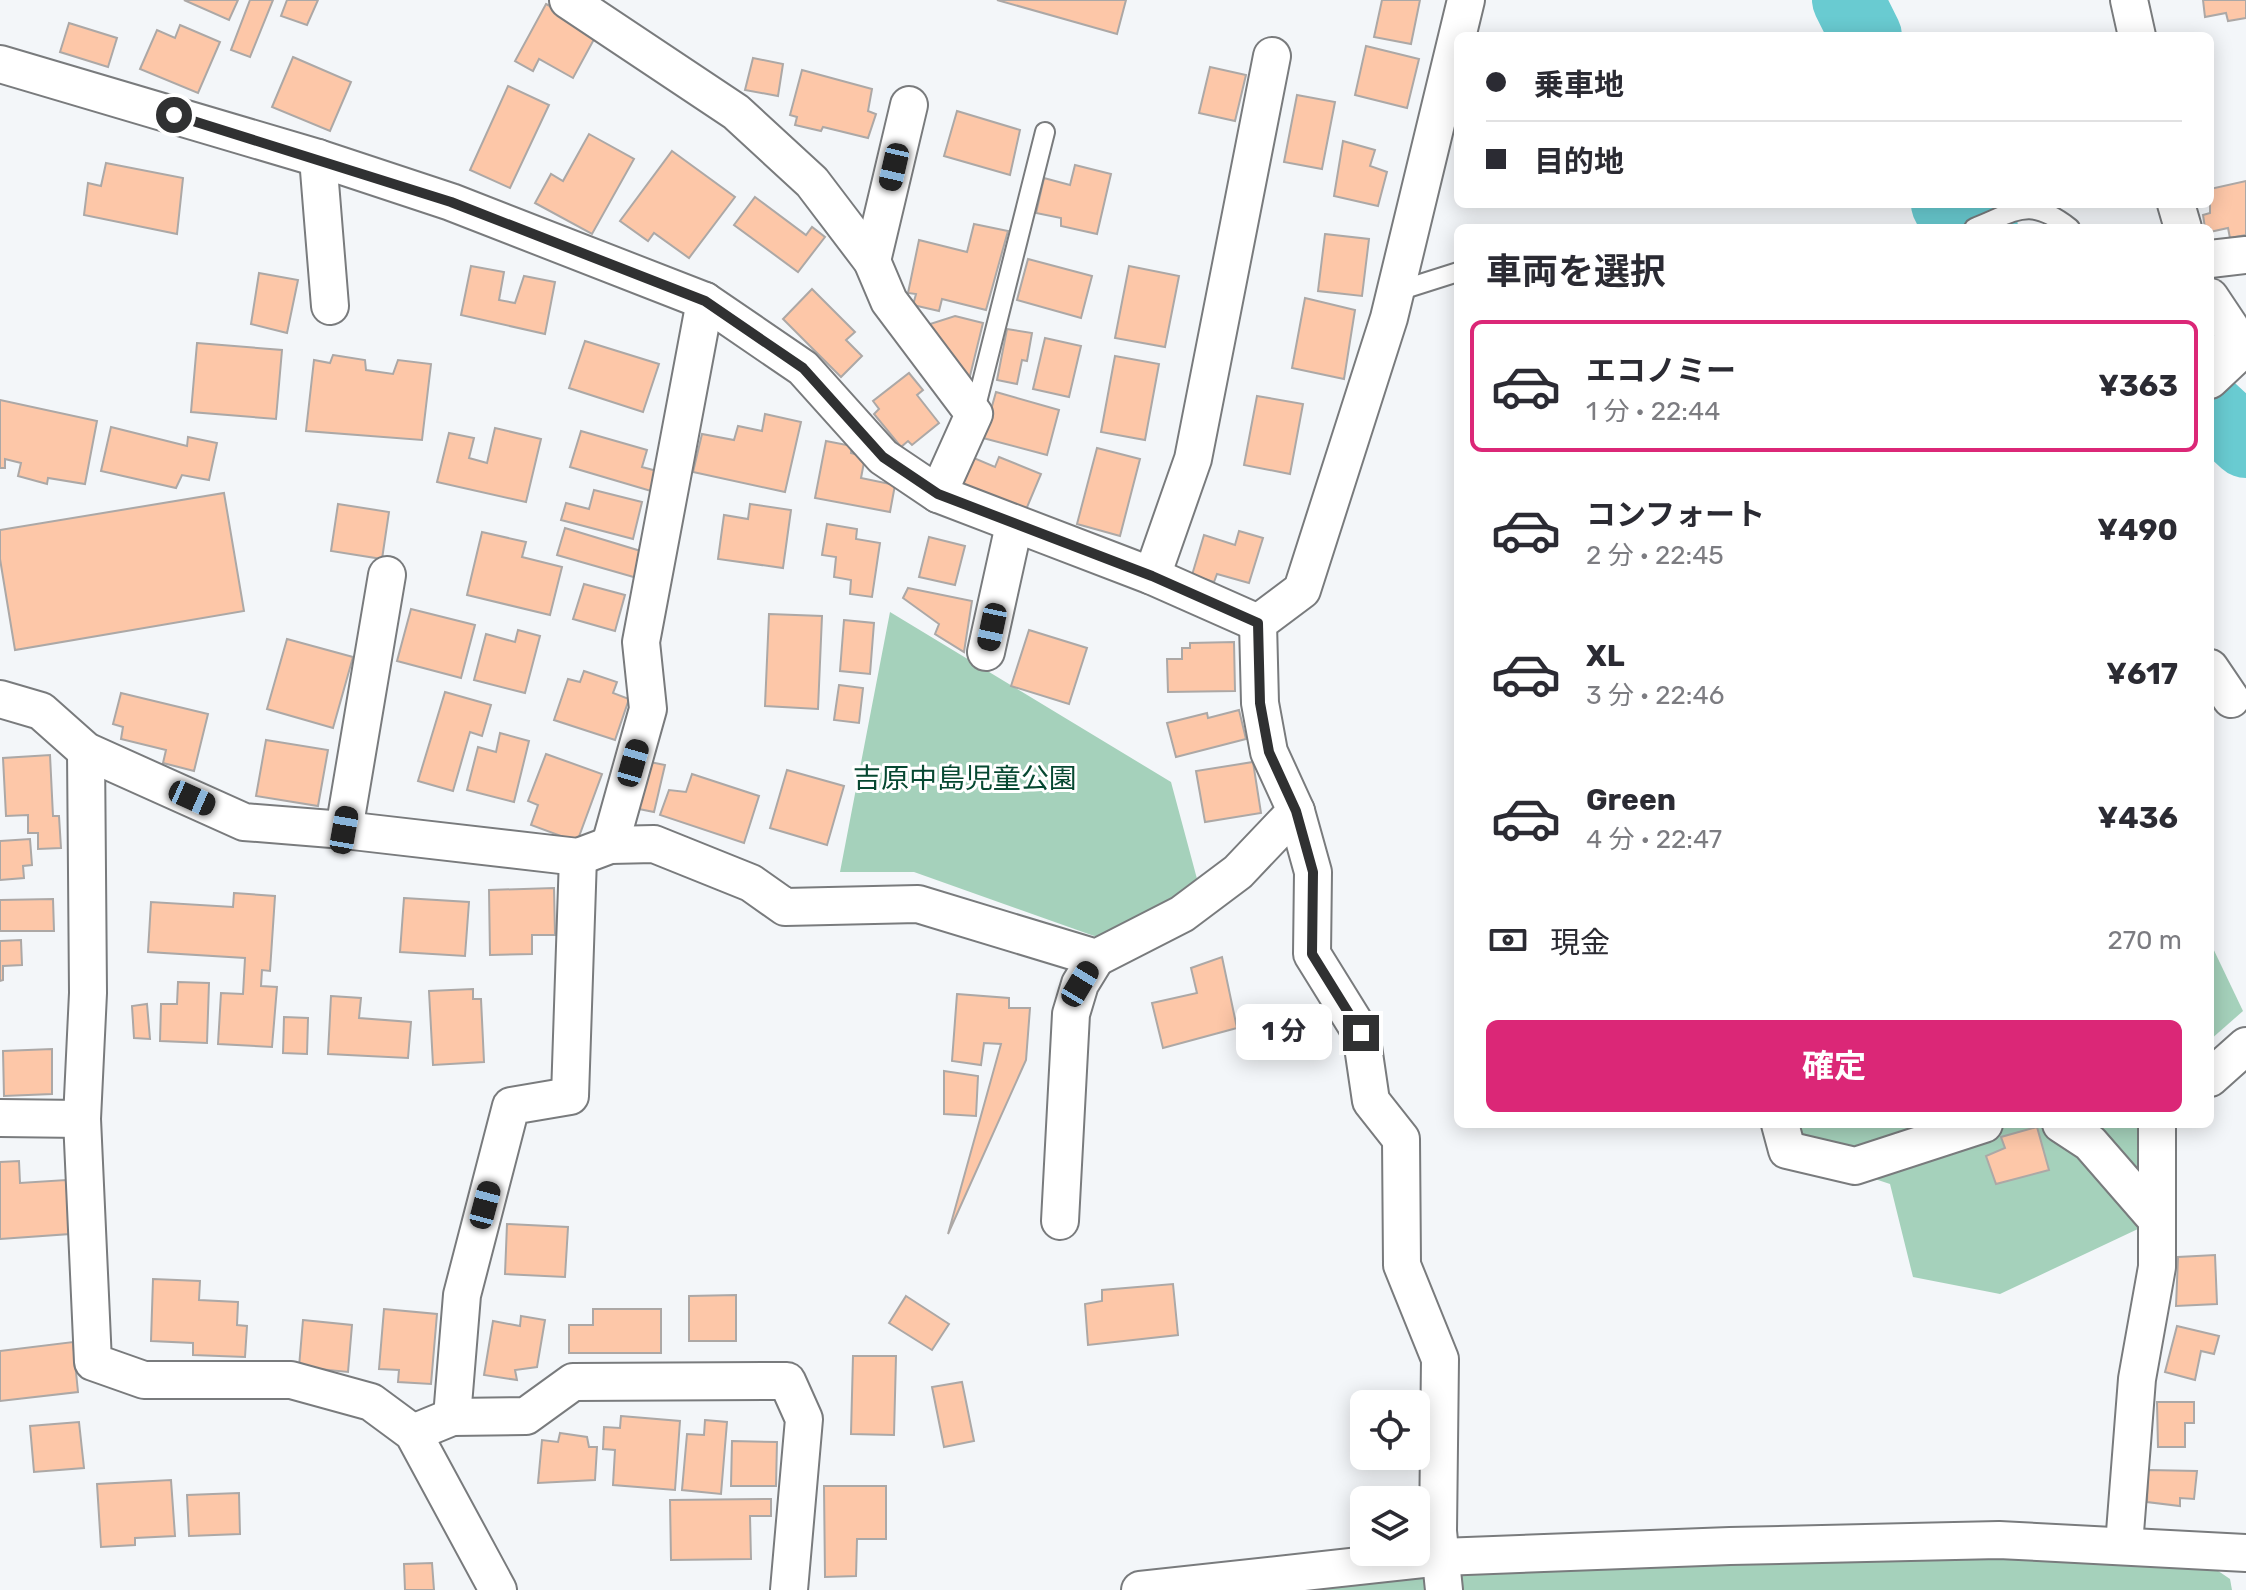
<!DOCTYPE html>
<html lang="ja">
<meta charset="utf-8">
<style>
:root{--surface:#fff;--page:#f7f7f7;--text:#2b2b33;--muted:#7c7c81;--line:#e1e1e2;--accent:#db2777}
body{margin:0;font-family:Rubik,"Noto Sans JP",sans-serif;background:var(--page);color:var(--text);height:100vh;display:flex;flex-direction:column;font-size:30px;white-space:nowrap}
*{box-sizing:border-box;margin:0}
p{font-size:26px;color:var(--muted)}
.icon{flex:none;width:44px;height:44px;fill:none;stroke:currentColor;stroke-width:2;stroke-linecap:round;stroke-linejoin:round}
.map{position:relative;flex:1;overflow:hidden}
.details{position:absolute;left:1454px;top:224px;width:760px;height:904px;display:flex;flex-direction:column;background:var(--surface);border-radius:12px;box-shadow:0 4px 20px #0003}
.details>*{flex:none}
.hud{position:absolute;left:1454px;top:32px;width:760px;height:176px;border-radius:12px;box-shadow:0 4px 20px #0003;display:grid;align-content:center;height:176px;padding:0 32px;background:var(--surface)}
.controls{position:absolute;left:1350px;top:1390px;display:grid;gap:16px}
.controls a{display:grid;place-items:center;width:80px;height:80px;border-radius:12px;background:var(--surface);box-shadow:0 4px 20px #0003;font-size:40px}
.end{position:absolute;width:36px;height:36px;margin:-18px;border:10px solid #303132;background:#fff;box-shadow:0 0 0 4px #fff}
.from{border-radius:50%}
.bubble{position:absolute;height:56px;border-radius:12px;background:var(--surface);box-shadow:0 4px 20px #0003;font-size:26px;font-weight:700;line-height:56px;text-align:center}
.car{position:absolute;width:24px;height:48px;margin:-24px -12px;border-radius:10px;box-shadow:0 0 6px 2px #0007;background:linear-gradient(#222 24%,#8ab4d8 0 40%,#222 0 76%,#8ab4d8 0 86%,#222 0)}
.hud b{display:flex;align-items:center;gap:28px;height:76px;font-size:30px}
.hud b+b{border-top:2px solid var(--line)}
.hud i{width:20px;height:20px;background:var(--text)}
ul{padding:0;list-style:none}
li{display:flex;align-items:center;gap:24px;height:132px;margin:0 16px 12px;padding:0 16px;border:4px solid transparent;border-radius:12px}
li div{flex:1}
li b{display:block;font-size:30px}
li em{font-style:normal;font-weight:700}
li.active{border-color:var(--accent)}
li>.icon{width:72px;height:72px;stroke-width:1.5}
h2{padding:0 32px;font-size:36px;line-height:96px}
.pay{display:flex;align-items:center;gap:20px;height:88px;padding:0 32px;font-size:30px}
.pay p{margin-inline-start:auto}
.button{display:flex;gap:16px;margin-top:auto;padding:16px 32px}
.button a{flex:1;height:92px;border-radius:12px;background:var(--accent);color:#fff;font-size:32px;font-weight:700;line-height:92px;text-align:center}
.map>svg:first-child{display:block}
</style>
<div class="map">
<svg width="2246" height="1590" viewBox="0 0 2246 1590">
<rect width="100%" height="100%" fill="#f3f6f9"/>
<g fill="#a5d1bb">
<polygon points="890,612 1171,782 1200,890 1097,937 914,872 840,872"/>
<polygon points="2210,942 2243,1011 2210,1040"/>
<polygon points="1784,1124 2146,1124 2157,1220 2000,1294 1913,1277 1890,1184 1787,1150"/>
<polygon points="1780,1549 2202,1560 2230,1579 2232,1590 1140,1590"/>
</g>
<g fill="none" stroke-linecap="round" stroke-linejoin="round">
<g stroke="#69cbd1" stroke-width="72">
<polyline points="1848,0 1866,36"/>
<polyline points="1947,204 1982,228"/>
<polyline points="2210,409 2246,442"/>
</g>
</g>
<g fill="#fdc7a8" stroke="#aca8a6" stroke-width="2">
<polygon points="184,0 238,0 229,20"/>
<polygon points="250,0 273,0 250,57 231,50"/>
<polygon points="287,0 318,0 307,25 281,16"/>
<polygon points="997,0 1126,0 1117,34"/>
<polygon points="1382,0 1420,0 1411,44 1374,37"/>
<polygon points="2203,0 2246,0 2246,18 2228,21 2226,13 2205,17"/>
<polygon points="546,4 598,32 573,78 539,59 533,71 515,61"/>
<polygon points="69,23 117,38 108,67 60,52"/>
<polygon points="180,25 220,42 198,93 140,69 157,30 175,38"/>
<polygon points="1366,46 1419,59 1407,108 1355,95"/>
<polygon points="293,57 351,82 330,131 272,107"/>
<polygon points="753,58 783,64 778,96 745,90"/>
<polygon points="1210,67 1246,75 1235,121 1199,113"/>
<polygon points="802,70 872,89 868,111 876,114 868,138 823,127 821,131 795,125 797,117 790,115"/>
<polygon points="508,86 549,105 510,188 470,170"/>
<polygon points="1297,95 1335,102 1322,169 1284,162"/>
<polygon points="957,111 1020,130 1010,175 944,156"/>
<polygon points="589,134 634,159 592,234 535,203 551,174 563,181"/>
<polygon points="1343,141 1375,150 1370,166 1387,172 1378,206 1334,196"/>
<polygon points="672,151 735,197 689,258 654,233 648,241 620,221"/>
<polygon points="106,163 183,178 177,234 84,215 88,183 101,186"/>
<polygon points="1075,165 1111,174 1097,234 1061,226 1061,218 1036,213 1044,178 1070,185"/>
<polygon points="2246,181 2246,235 2230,238 2228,228 2210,232 2210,228 2205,228 2203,215 2210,213 2210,189"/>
<polygon points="755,197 806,235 812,227 825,237 798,272 734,225"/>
<polygon points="974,224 1008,231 986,310 942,299 939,311 913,305 916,294 908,293 919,240 967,252"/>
<polygon points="1325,234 1369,239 1362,296 1318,291"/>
<polygon points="1028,259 1092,276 1081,318 1017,300"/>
<polygon points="471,266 504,272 499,300 515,303 524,276 555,282 545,334 461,315"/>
<polygon points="1129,266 1179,276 1165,347 1115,338"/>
<polygon points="259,273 298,280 287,333 251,324"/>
<polygon points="812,289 855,332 846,340 862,356 841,377 783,319"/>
<polygon points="1305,298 1355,310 1344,379 1292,368"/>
<polygon points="955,316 983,323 969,380 927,325"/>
<polygon points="1007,329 1032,333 1027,361 1022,360 1017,384 997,380"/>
<polygon points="1045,338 1081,346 1069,397 1033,389"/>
<polygon points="585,341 659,364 643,412 569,388"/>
<polygon points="197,343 282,350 276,419 191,412"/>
<polygon points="333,355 365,360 366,370 393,374 398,360 431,364 422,440 306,431 314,360 330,363"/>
<polygon points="1115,356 1159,364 1145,440 1101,432"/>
<polygon points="909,373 923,390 917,395 939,423 912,445 908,441 901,447 874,414 879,409 873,401"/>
<polygon points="996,392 1059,410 1047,455 983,438"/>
<polygon points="1257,396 1303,404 1290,474 1244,465"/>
<polygon points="0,400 97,421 85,484 48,478 47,484 18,476 21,463 5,459 5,468 0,468"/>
<polygon points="765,414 801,422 785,492 693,472 702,434 734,440 738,426 762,431"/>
<polygon points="111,427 187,446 188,437 217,443 209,480 182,475 176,488 101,471"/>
<polygon points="495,428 541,439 526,502 437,482 449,433 474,438 469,458 487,463"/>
<polygon points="581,431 647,450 642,467 657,471 651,491 570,467"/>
<polygon points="826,441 852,446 851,453 865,457 861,478 895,485 890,512 815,498"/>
<polygon points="1097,448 1140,459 1120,536 1077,524"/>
<polygon points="999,457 1041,474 1025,512 962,486 974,458 995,467"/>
<polygon points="594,490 642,502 633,539 561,520 566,503 589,509"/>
<polygon points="224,493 244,611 15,650 0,559 0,530"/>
<polygon points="338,504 389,512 382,559 331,551"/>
<polygon points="750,504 791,510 783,568 718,559 724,515 748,519"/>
<polygon points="827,524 857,529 856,539 880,543 872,597 850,594 851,580 834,577 836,557 822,555"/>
<polygon points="565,528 644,552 637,578 557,555"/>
<polygon points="1239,531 1263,538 1249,583 1217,574 1214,582 1192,575 1204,535 1235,545"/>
<polygon points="482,532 526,542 522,557 562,567 550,615 467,595"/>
<polygon points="929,537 965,546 955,585 919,577"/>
<polygon points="584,584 625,595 615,631 573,619"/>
<polygon points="908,588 972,601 964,652 935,634 939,624 903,598"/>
<polygon points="411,609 475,625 461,678 397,661"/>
<polygon points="769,614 822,616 818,709 765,706"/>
<polygon points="844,620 874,623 870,674 840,671"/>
<polygon points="518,630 540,636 525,693 474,680 486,634 515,642"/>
<polygon points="1029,630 1087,648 1069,704 1011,686"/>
<polygon points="287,639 353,657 333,728 267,709"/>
<polygon points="1234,642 1235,691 1168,692 1167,659 1182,659 1182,648 1190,648 1190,643"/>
<polygon points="584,671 617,682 613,693 629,699 615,740 554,720 568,679 580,682"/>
<polygon points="839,685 863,688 859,723 834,720"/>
<polygon points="445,692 491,705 482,736 470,732 453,791 418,781"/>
<polygon points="121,693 208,714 194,771 163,763 166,750 121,739 123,727 113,724"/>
<polygon points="1239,710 1246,739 1176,757 1167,723 1207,713 1208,718"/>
<polygon points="500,733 529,741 514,802 467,790 478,747 496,752"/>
<polygon points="266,740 328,750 318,806 256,796"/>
<polygon points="546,754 602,774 577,842 531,825 538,805 528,801"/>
<polygon points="50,755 53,816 59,816 61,848 38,849 38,833 28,833 28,815 6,816 3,758"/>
<polygon points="640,760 665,765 654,812 629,807"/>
<polygon points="1253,762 1261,813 1205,822 1196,771"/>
<polygon points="787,770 844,786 827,845 770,828"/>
<polygon points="692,774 759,796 744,843 660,815 669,790 686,792"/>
<polygon points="30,839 32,865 23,866 24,878 0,880 0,841"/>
<polygon points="554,888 555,935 532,935 532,954 490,955 489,890"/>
<polygon points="234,893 275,896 270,971 262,970 261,986 277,987 272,1047 218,1044 221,993 243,994 245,958 148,952 151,902 233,907"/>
<polygon points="404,898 469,902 465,956 400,952"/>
<polygon points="53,899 54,931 0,931 0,900"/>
<polygon points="21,940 22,965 3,966 3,980 0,981 0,941"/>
<polygon points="1222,957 1237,1028 1163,1048 1152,1003 1197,993 1191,968"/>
<polygon points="178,982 209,983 207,1043 160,1041 161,1004 177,1004"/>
<polygon points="473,989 473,999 481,999 484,1062 433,1065 429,991"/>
<polygon points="957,994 1009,998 1009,1008 1030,1008 1026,1060 948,1234 1001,1044 984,1043 981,1065 952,1061"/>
<polygon points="331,996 361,998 359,1018 411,1022 408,1058 328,1054"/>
<polygon points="147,1004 150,1039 134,1038 132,1006"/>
<polygon points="284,1017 308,1018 307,1054 283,1053"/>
<polygon points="52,1049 52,1094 4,1096 3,1051"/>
<polygon points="944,1071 978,1076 976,1116 944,1114"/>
<polygon points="2037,1127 2049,1170 1996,1184 1986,1156 2005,1148 2001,1137"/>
<polygon points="19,1161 20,1183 66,1180 70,1234 0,1239 0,1162"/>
<polygon points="507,1224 568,1227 565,1277 505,1274"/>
<polygon points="2215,1255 2217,1304 2176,1306 2178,1257"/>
<polygon points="153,1279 200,1281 199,1300 238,1302 237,1325 247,1326 245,1357 193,1355 193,1343 151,1341"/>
<polygon points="1173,1284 1178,1335 1088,1345 1085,1304 1102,1301 1102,1290"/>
<polygon points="736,1295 736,1341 689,1341 689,1296"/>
<polygon points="906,1296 949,1324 932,1350 889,1323"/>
<polygon points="384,1309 437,1314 431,1384 398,1382 399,1370 379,1369"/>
<polygon points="593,1309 661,1309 661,1353 569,1353 569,1325 593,1325"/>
<polygon points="521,1316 545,1320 537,1367 515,1370 517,1380 484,1375 493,1321 520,1326"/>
<polygon points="303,1320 352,1325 348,1372 299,1367"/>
<polygon points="2177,1326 2219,1336 2214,1354 2201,1351 2195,1380 2165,1372"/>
<polygon points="73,1342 78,1392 0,1401 0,1351"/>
<polygon points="853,1356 896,1356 894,1435 851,1434"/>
<polygon points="962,1382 974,1441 944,1447 932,1387"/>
<polygon points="2157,1402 2194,1402 2194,1423 2185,1423 2185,1447 2158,1447"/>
<polygon points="621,1416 680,1421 675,1490 613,1485 615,1450 603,1449 604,1427 620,1428"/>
<polygon points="705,1420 727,1422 721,1494 682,1490 687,1434 704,1435"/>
<polygon points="79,1422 84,1468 34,1472 30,1426"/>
<polygon points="560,1433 587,1437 589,1447 597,1447 595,1480 538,1483 542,1440 558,1442"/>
<polygon points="732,1441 777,1442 776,1486 731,1486"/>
<polygon points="2148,1470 2197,1471 2194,1499 2180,1498 2180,1506 2147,1502"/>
<polygon points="171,1480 175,1536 135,1538 135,1545 101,1547 97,1484"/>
<polygon points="824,1486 886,1486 886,1539 857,1539 856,1576 825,1577"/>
<polygon points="239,1493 240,1534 189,1536 187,1495"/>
<polygon points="771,1499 771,1516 750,1516 751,1559 671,1560 670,1500"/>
<polygon points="432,1563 434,1590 405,1590 404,1564"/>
</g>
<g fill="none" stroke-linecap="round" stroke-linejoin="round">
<defs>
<g id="service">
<path d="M 1974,228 C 2017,211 2029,196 2070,228"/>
<polyline points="1395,292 1458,272"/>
<polyline points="2210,343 2230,360"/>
<polyline points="974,414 1045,132"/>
</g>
<g id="minor">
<polyline points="568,0 736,112 812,182 872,261 889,301 974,414 938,494"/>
<polyline points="2129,0 2137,36"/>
<polyline points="0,64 318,158 451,202 705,301 803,368 883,457 938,494 1152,576 1258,623"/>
<polyline points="318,158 330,306"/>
<polyline points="2176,204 2183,228"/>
<polyline points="2210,259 2246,255"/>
<polyline points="872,261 909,105"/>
<polyline points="2210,297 2246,351"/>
<polyline points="2210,380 2244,348"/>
<polyline points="1152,576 1193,459 1272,56"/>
<polyline points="986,652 1014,525"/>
<polyline points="2210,668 2231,699"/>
<polyline points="0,699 41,711 86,751 244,822 344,830 578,857 610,845 654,844 751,883 785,907 918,904 1096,958 1182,914 1238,872 1296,811 1269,752 1260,703 1258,623 1302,590 1389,318 1466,0"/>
<polyline points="86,751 88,993 82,1119 93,1362 144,1380 291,1380 371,1402 413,1433 498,1590"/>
<polyline points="1296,811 1313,872 1312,954 1361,1033 1371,1101 1401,1139 1402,1265 1440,1359 1438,1531 1444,1590"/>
<polyline points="344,830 387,575"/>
<polyline points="610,845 648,709 641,642 705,301"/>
<polyline points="2210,1078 2246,1046"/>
<polyline points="0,1118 82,1119"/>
<polyline points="1780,1124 1787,1150 1855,1166 1984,1124"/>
<polyline points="2061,1124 2090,1143 2157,1220 2157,1124"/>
<polyline points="1060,1221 1071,1014 1080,984 1096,958"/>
<polyline points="452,1417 526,1416 573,1382 787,1381 804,1419 789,1590"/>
<polyline points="413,1433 452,1417 462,1295 511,1106 570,1096 578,857"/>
<polyline points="2124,1545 2137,1379 2157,1267 2157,1220"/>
<polyline points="1140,1590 1441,1557 1730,1546 1999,1540 2246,1553"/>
</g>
</defs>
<use href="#service" stroke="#797b7d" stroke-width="22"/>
<use href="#minor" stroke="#797b7d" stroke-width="40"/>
<use href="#service" stroke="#fff" stroke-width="18"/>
<use href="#minor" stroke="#fff" stroke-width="36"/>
</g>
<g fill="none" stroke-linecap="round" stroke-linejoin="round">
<polyline stroke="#303132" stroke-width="10" points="174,115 451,202 705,301 803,368 883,457 938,494 1152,576 1258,623 1260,703 1269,752 1296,811 1313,872 1312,954 1361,1033"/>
</g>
<g text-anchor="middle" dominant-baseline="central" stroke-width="6" stroke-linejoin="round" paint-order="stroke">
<g font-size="28" fill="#064831" stroke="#fff">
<text x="965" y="778">吉原中島児童公園</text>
</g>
</g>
</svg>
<div class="controls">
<a><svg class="icon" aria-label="locate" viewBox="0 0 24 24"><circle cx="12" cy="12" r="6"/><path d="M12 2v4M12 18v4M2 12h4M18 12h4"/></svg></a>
<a><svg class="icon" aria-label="layers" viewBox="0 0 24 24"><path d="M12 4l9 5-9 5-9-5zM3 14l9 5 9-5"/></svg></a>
</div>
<i class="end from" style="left:174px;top:115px"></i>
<i class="end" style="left:1361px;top:1033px"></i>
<div class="bubble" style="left:1236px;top:1004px;width:96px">1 分</div>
<i class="car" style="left:894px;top:167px;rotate:193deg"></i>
<i class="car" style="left:992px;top:627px;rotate:192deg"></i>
<i class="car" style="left:633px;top:763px;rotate:16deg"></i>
<i class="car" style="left:192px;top:798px;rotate:114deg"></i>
<i class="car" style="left:344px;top:830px;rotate:10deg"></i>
<i class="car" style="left:1080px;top:984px;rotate:31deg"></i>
<i class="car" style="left:485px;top:1205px;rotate:15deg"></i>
<div class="hud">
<b><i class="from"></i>乗車地</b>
<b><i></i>目的地</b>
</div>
<section class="details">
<h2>車両を選択</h2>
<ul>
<li class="active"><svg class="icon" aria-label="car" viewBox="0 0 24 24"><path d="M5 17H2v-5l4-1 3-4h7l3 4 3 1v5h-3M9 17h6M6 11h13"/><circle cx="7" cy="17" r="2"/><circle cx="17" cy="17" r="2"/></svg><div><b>エコノミー</b><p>1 分 · 22:44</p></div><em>¥363</em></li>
<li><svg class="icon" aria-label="car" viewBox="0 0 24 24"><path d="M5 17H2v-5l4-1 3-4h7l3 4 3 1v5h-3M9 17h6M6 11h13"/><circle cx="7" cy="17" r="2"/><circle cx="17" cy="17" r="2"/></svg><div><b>コンフォート</b><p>2 分 · 22:45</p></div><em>¥490</em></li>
<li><svg class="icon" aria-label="car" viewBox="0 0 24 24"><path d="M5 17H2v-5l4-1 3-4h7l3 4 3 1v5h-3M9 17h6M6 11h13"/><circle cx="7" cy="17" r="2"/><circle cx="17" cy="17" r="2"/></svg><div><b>XL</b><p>3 分 · 22:46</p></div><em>¥617</em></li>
<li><svg class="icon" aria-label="car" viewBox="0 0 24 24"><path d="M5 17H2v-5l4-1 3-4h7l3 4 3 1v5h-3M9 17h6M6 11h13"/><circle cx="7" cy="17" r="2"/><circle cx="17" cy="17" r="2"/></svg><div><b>Green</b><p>4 分 · 22:47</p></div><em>¥436</em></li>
</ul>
<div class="pay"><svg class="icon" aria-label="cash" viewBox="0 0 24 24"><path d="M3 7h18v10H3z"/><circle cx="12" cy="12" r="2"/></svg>現金<p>270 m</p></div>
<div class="button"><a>確定</a></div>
</section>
</div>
